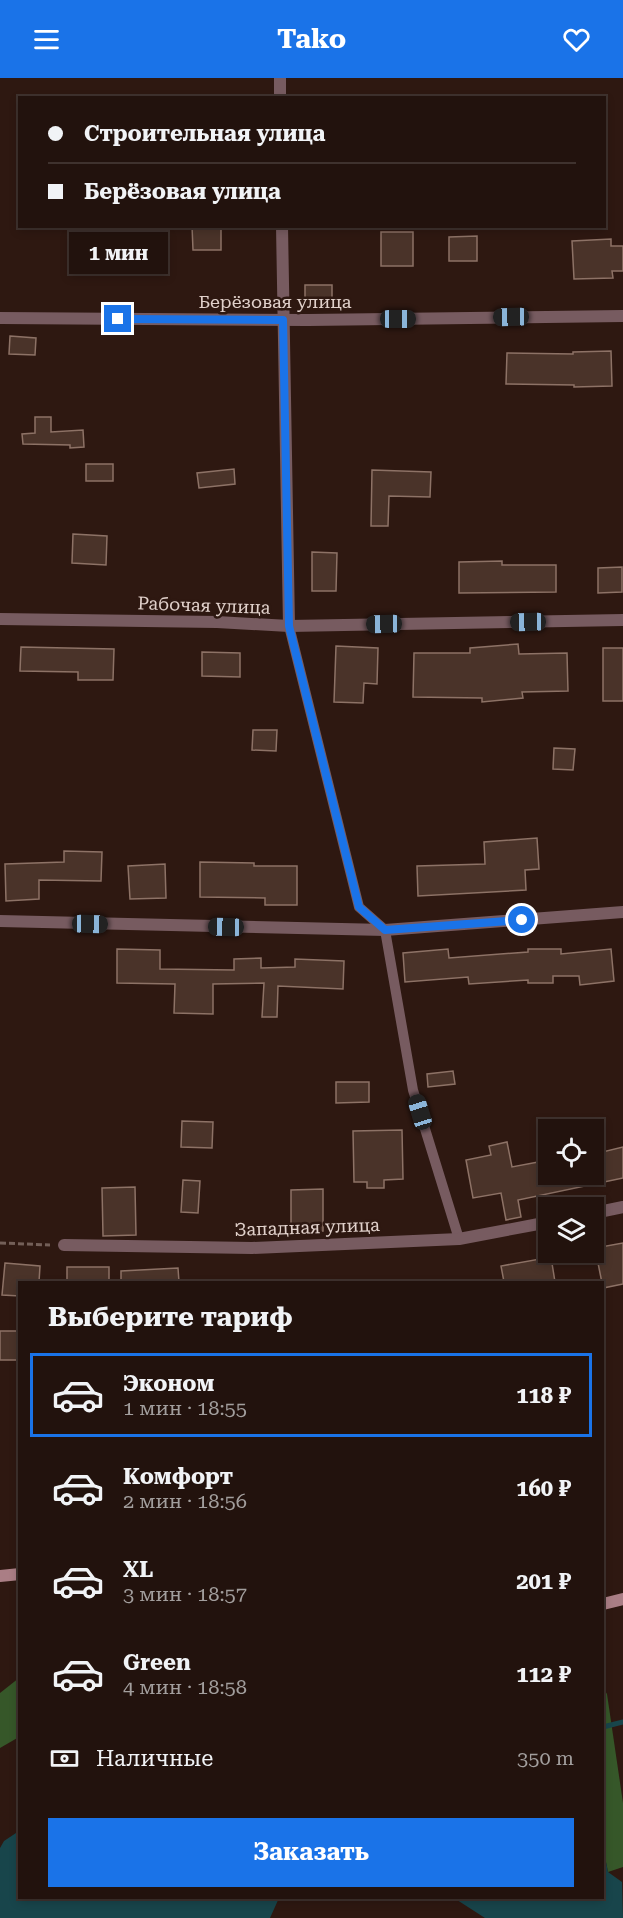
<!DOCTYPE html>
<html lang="ru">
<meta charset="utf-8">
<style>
:root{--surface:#22120d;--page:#2e201b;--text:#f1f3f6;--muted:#a29e9d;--line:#3f322e;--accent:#1a73e8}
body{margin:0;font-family:"Roboto Serif",serif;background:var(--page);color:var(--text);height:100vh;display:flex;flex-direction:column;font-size:22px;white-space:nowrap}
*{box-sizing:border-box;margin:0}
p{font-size:20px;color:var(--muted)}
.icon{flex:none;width:33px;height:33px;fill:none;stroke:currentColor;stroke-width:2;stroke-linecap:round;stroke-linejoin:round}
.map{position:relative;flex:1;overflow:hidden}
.side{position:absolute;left:18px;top:1203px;width:586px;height:618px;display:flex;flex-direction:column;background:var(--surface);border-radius:0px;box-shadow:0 3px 9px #0003,0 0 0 2px var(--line)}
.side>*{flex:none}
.banner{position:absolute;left:18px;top:18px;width:588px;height:132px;border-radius:0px;box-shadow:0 3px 9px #0003,0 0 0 2px var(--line);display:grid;align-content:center;height:132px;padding:0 30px;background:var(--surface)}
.controls{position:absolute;left:538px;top:1041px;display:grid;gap:12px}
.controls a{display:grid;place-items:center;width:66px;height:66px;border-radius:0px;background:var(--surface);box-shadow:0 3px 9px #0003,0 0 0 2px var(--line);font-size:30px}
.end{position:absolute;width:27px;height:27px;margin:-14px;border:8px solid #1a73e8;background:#fff;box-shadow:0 0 0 3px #fff}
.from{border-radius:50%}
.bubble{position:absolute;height:42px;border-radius:0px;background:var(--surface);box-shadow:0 3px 9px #0003,0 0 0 2px var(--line);font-size:20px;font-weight:700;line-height:42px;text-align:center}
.car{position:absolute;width:18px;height:36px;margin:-18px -9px;border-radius:8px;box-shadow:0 0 4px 2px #0007;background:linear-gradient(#222 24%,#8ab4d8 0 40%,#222 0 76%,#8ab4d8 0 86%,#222 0)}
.banner b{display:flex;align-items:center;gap:21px;height:57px;font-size:22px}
.banner b+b{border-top:2px solid var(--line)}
.banner i{width:15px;height:15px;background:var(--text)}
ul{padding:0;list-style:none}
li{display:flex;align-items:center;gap:18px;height:84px;margin:0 12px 9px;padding:0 18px;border:3px solid transparent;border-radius:0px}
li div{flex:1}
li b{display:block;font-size:22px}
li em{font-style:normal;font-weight:700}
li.active{border-color:var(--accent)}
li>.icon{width:54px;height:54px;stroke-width:1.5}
h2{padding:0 30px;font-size:27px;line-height:72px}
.pay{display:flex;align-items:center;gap:15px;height:66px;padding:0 30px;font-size:22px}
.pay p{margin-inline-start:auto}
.action{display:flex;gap:12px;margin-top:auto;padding:12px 30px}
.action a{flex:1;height:69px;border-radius:0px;background:var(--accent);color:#fff;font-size:24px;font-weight:700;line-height:69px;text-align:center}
header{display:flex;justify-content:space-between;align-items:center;height:78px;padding:0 30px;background:var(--accent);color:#fff;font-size:27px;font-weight:700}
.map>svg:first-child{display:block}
</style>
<header><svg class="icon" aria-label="menu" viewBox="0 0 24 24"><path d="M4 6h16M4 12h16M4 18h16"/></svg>Tako<svg class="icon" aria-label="heart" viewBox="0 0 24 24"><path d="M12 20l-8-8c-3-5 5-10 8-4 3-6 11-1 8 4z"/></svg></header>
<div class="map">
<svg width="623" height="1840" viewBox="0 0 623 1840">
<rect width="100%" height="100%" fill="#2e1811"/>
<g fill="#365729">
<polygon points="19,1600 19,1659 0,1670 0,1615"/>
<polygon points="603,1610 607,1616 623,1725 623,1789 608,1794 603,1769"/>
</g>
<g fill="#18454b">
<polygon points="19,1753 20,1820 279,1820 270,1840 0,1840 0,1770 4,1763"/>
<polygon points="603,1769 608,1794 622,1804 623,1840 485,1840 454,1820 603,1820"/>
</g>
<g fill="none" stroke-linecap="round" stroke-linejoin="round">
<polyline stroke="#18454b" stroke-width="5" points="603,1649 623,1644"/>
</g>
<g fill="#4a3329" stroke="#8d7266" stroke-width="1.5">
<polygon points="192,148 221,148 221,172 193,172"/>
<rect x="381" y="154" width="32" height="34"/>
<polygon points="477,158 477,183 449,183 449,159"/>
<polygon points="611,161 611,168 623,168 623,193 612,193 613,200 574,201 572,163"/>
<polygon points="145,165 145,196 108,196 107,166"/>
<rect x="305" y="207" width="27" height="20"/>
<polygon points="10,258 36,260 35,277 9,276"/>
<polygon points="611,273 612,308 574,309 574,307 506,306 507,275 573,276 573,274"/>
<polygon points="35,339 51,339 51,354 83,352 84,369 70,370 70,367 23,366 22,356 35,355"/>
<rect x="86" y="386" width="27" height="17"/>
<polygon points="234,391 235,406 199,410 197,395"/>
<polygon points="372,392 431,394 430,419 389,418 388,448 371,448"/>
<polygon points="73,456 107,458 106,487 72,485"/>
<polygon points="312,474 337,475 336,513 312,513"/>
<polygon points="502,483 502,487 556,487 556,514 459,515 459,484"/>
<polygon points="622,489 622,514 598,515 598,490"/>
<polygon points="518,566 519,576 567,575 568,613 522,614 523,620 482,624 482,620 413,619 414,575 470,575 470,570"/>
<polygon points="336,568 378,570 377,606 364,605 363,625 334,624"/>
<polygon points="21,569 114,571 113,602 78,602 78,594 20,593"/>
<rect x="603" y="570" width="20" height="53"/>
<polygon points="202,574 240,575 240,599 202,598"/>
<polygon points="253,652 277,652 276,673 252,672"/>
<polygon points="554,670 575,671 573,692 553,691"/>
<polygon points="537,760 539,791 525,792 526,812 418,818 417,788 485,786 484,764"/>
<polygon points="64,773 102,774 101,803 39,802 39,821 6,823 5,786 64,784"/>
<polygon points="200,784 254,785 254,788 297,788 297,827 265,827 265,820 200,819"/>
<polygon points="165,786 166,820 130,821 128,788"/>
<polygon points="117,871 160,872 160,891 234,892 234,881 261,880 261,890 295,889 295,881 344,883 343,911 278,908 277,939 262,939 264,905 213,906 213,936 174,935 175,906 117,905"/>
<polygon points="448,871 449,880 528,874 528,871 561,871 561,876 611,871 614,903 580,907 579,898 553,898 553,905 528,905 528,902 469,906 468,899 405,904 403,875"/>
<polygon points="453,993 455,1006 428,1009 427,996"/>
<polygon points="336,1004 369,1004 369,1024 336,1025"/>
<polygon points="182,1043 213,1044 212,1070 181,1069"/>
<polygon points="402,1052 403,1101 384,1102 384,1110 367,1110 367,1104 354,1104 353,1053"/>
<polygon points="507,1064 512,1089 549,1082 549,1096 594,1096 594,1076 623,1069 623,1100 518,1122 521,1139 506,1142 501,1115 473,1120 466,1082 491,1077 489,1068"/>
<polygon points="183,1102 200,1103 198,1135 181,1134"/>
<polygon points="135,1109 136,1157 103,1158 102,1110"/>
<polygon points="323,1111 323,1153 291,1154 291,1112"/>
<polygon points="623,1165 623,1206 603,1210 595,1170"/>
<polygon points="551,1179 555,1204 504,1204 501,1188"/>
<polygon points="5,1185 40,1188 39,1204 20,1204 20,1218 2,1217"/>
<rect x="67" y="1189" width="42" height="15"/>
<polygon points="178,1190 179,1204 121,1204 121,1193"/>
<rect x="0" y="1253" width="17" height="29"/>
</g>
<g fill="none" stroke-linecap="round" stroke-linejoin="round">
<polyline stroke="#735f58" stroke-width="3" stroke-dasharray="6 3" stroke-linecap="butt" points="0,1165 50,1167"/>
<polyline stroke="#775b60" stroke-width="10" points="289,548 359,829 385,852 413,1012 459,1161"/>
<g stroke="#775b60" stroke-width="12">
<polyline points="280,0 280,20"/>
<polyline points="282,148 289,548"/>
<polyline points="0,240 308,242 623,238"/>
<polyline points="0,541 217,544 289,548 623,542"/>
<polyline points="0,843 385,852 623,834"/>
<polyline points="594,1135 623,1129"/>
<polyline points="64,1167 252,1170 459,1161 549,1144"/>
</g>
<g stroke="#aa7e85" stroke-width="12">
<polyline points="0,1498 20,1496"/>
<polyline points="603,1526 623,1521"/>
</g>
</g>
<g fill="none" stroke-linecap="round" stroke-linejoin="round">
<polyline stroke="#1a73e8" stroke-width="8" points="118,241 283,242 289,548 359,829 385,852 522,842"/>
</g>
<g text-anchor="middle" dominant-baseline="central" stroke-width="5" stroke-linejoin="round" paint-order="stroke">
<g font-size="18" fill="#e1d1cb" stroke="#2e1811">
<text x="275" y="223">Берёзовая улица</text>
<text transform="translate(204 527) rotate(2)">Рабочая улица</text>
<text transform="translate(307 1149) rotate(-2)">Западная улица</text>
</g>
</g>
</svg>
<div class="controls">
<a><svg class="icon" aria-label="locate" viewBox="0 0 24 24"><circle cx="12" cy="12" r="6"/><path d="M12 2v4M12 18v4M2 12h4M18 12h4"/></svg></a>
<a><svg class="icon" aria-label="layers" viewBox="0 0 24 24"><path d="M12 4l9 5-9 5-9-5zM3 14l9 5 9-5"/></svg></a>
</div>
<i class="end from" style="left:522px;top:842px"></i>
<i class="end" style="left:118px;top:241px"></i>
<div class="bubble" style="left:69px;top:154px;width:99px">1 мин</div>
<i class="car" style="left:511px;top:239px;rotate:269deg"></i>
<i class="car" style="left:398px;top:241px;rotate:90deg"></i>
<i class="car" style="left:528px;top:544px;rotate:269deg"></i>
<i class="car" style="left:384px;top:546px;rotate:269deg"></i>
<i class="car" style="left:90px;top:846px;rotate:91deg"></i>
<i class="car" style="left:226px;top:849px;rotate:271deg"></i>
<i class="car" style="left:420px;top:1034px;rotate:343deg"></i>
<div class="banner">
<b><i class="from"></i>Строительная улица</b>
<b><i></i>Берёзовая улица</b>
</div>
<section class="side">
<h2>Выберите тариф</h2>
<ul>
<li class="active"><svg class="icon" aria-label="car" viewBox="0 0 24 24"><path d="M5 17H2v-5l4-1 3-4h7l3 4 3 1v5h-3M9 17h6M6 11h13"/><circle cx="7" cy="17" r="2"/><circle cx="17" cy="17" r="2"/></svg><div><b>Эконом</b><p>1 мин · 18:55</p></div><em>118 ₽</em></li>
<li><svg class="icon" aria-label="car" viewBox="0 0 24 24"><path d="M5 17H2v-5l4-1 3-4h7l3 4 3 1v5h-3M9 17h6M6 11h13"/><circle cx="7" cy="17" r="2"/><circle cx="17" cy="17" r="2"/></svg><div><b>Комфорт</b><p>2 мин · 18:56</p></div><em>160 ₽</em></li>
<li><svg class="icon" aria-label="car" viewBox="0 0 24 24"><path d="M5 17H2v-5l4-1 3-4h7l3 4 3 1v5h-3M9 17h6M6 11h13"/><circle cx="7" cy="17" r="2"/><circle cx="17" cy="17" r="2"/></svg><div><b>XL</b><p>3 мин · 18:57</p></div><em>201 ₽</em></li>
<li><svg class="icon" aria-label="car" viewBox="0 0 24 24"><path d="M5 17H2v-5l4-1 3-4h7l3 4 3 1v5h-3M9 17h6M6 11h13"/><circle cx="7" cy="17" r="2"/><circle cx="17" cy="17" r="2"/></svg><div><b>Green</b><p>4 мин · 18:58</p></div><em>112 ₽</em></li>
</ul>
<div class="pay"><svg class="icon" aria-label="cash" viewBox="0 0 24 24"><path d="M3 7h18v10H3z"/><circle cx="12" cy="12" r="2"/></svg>Наличные<p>350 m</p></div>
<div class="action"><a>Заказать</a></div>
</section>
</div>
